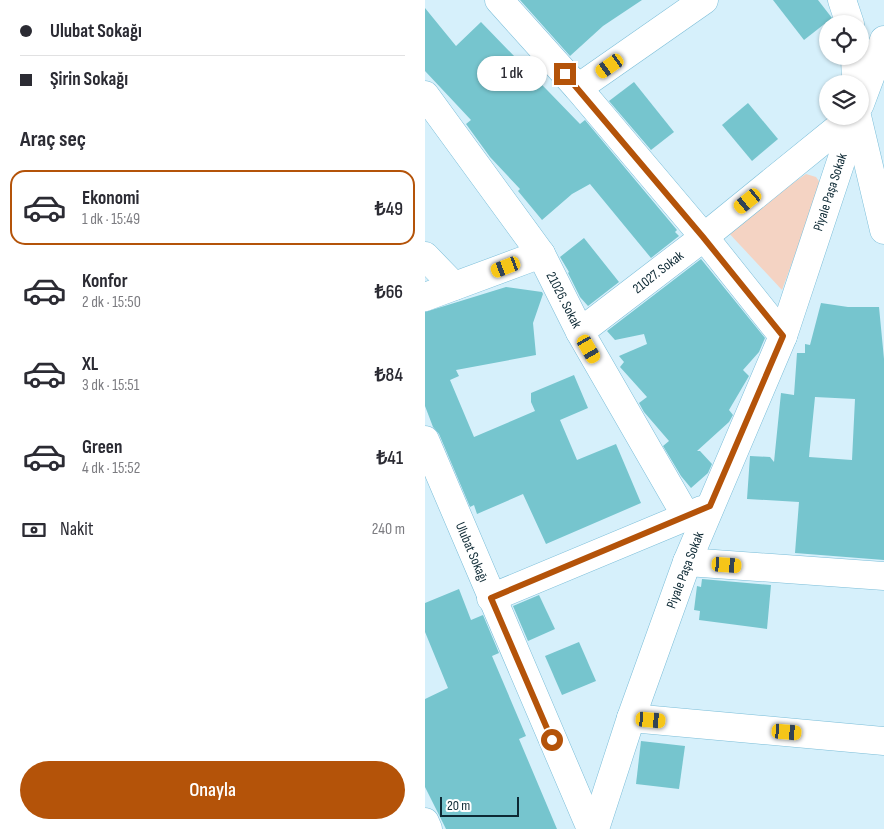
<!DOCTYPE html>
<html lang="tr">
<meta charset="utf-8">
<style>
:root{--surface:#fff;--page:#f2f2f3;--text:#2b2b33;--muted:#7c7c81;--line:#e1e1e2;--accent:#b45309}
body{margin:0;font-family:"Sofia Sans Condensed",sans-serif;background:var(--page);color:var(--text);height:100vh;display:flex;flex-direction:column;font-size:19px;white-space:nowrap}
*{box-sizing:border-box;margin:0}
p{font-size:16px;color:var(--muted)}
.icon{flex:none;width:28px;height:28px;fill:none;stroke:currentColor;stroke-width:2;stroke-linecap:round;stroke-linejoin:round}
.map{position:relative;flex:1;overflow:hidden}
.side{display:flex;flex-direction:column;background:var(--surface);width:425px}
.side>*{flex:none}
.hud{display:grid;align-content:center;height:110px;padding:0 20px;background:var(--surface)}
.controls{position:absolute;left:394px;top:15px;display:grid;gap:10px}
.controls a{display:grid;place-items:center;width:50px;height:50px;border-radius:50%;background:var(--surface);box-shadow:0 1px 4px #0004;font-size:25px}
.scale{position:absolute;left:15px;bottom:12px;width:79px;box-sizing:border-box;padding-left:5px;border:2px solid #0d2934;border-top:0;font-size:14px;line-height:18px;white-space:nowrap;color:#0d2934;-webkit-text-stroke:4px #fff;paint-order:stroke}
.end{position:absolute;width:22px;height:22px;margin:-11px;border:6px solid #b45309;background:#fff;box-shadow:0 0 0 2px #fff}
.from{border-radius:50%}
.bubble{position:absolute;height:35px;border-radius:18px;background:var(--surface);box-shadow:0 1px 4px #0004;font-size:16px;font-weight:600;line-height:35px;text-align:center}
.car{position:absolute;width:15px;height:30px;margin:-15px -8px;border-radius:6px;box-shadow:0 0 4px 1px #0007;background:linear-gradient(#f5c518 24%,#345 0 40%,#f5c518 0 76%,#345 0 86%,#f5c518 0)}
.hud b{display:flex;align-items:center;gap:18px;height:48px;font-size:19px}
.hud b+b{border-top:1px solid var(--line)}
.hud i{width:12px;height:12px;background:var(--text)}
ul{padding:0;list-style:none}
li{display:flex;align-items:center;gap:15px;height:75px;margin:0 10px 8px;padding:0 10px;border:2px solid transparent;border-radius:15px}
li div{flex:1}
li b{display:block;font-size:19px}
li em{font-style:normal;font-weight:600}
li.active{border-color:var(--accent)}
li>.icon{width:45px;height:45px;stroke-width:1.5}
h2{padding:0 20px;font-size:22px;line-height:60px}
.pay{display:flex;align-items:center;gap:12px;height:55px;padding:0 20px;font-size:19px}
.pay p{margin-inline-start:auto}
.action{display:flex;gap:10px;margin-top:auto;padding:10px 20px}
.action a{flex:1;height:58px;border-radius:30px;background:var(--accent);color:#fff;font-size:20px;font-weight:600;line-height:58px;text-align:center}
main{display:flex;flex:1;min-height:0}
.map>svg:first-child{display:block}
</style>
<main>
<section class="side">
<div class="hud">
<b><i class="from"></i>Ulubat Sokağı</b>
<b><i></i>Şirin Sokağı</b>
</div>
<h2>Araç seç</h2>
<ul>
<li class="active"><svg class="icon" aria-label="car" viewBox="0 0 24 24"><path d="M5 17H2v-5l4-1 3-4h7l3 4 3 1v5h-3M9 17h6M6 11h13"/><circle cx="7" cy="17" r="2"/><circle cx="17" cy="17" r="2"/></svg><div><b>Ekonomi</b><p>1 dk · 15:49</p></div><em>₺49</em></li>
<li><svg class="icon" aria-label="car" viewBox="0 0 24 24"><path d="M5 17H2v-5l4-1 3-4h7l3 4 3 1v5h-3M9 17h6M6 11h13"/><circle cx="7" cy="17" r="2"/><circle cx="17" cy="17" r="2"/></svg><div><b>Konfor</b><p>2 dk · 15:50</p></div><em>₺66</em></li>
<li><svg class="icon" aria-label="car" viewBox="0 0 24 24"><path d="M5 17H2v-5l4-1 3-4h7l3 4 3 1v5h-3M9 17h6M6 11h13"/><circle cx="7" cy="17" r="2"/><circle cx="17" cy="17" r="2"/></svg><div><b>XL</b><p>3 dk · 15:51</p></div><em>₺84</em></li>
<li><svg class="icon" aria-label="car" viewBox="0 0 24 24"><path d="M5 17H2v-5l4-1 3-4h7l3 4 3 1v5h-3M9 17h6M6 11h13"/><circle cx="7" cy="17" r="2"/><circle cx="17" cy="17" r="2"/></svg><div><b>Green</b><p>4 dk · 15:52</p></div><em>₺41</em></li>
</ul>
<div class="pay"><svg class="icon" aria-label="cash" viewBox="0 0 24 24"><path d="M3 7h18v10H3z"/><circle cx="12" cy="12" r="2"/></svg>Nakit<p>240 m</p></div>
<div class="action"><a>Onayla</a></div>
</section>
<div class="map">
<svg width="459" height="829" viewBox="0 0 459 829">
<rect width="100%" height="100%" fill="#d6f0fb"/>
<polygon fill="#f4d3c3" points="381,174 391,177 396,184 357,290 301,230"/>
<g fill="#76c5ce" fill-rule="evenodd">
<polygon points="95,0 217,0 178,26 145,56"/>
<polygon points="348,0 393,0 407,18 379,40"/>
<polygon points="0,8 31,46 56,22 155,124 160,120 252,230 250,232 254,236 226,258 165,184 147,194 117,220 93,191 95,189 65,157 41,124 46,120 0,71"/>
<polygon points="209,82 249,132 226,150 184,101"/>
<polygon points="323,103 353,139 327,161 297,125"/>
<polygon points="159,238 194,282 163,306 155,297 143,273 144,272 135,257"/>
<polygon points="276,259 340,338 334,352 318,370 324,376 304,410 308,415 304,422 272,451 275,451 287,464 283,473 266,488 256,476 238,446 244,441 219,412 214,403 222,397 195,367 199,362 194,356 222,344 219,334 190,340 182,331"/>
<polygon points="81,287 117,292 118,294 108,323 111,355 31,370 34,376 25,380 49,437 110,411 106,402 106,393 149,375 163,408 135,420 152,460 191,444 216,503 121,544 98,494 52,514 49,505 45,507 14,434 8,427 0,406 0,312"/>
<path d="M 396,303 L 423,307 L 454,307 L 459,359 L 459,560 L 370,553 L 374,502 L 322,499 L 325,456 L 345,457 L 349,462 L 356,393 L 369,395 L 372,353 L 380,353 L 380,344 L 385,345 ZM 390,397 L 430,399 L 427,460 L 384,457 Z"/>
<polygon points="277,579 346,585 342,629 274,620 275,611 269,610 272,586 276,587"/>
<polygon points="34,589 46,620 58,615 74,653 67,656 101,736 94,739 132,829 21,829 0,787 0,699 23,688 0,632 0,603"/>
<polygon points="114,595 130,629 103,641 88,606"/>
<polygon points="154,642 171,681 137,695 120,656"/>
<polygon points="216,741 260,746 254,789 211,784"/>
</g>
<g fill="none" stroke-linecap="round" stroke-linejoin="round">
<defs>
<g id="minor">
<polyline points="74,0 153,88 279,237 358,336"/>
<polyline points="417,0 425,24"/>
<polyline points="430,56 431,84"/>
<polyline points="153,88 279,0"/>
<polyline points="0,95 116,254 155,332 261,516"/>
<polyline points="435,104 459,40"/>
<polyline points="432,116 459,230"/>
<polyline points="0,256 29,286"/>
<polyline points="0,297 116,254"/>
<polyline points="155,332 279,237 428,116"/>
<polyline points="0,440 166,829"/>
<polyline points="262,562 459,576"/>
<polyline points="66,598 277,510"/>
<polyline points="206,718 459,741"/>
<polyline points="0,822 3,829"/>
<polyline points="170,829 206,718 262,562 358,336 431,116"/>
</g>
</defs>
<use href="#minor" stroke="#7abdd8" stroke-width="29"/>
<use href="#minor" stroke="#fff" stroke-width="28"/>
</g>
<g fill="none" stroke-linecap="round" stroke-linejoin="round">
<polyline stroke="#b45309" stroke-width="6" points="127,740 66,598 285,506 358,336 278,237 140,74"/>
</g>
<g text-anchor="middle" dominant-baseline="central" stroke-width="4.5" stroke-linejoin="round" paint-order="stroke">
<g font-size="14" fill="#0d2934" stroke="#fff">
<text transform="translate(405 192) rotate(-72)">Piyale Paşa Sokak</text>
<text transform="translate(233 272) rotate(-38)">21027. Sokak</text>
<text transform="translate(139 300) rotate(63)">21026. Sokak</text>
<text transform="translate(47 552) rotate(67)">Ulubat Sokağı</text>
<text transform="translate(260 570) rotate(-69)">Piyale Paşa Sokak</text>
</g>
</g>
</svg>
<div class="controls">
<a><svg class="icon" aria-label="locate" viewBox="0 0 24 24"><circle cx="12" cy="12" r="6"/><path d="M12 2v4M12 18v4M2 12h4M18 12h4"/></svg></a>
<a><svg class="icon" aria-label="layers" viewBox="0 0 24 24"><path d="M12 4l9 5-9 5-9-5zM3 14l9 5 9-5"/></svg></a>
</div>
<div class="scale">20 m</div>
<i class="end from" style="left:127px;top:740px"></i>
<i class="end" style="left:140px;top:74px"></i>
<div class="bubble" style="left:52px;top:56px;width:70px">1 dk</div>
<i class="car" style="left:185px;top:66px;rotate:235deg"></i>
<i class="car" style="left:323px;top:201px;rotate:231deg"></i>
<i class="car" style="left:81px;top:267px;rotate:249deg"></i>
<i class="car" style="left:164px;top:349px;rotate:150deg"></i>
<i class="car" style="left:302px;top:565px;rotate:94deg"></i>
<i class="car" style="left:226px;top:720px;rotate:95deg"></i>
<i class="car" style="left:362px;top:732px;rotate:95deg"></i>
</div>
</main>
